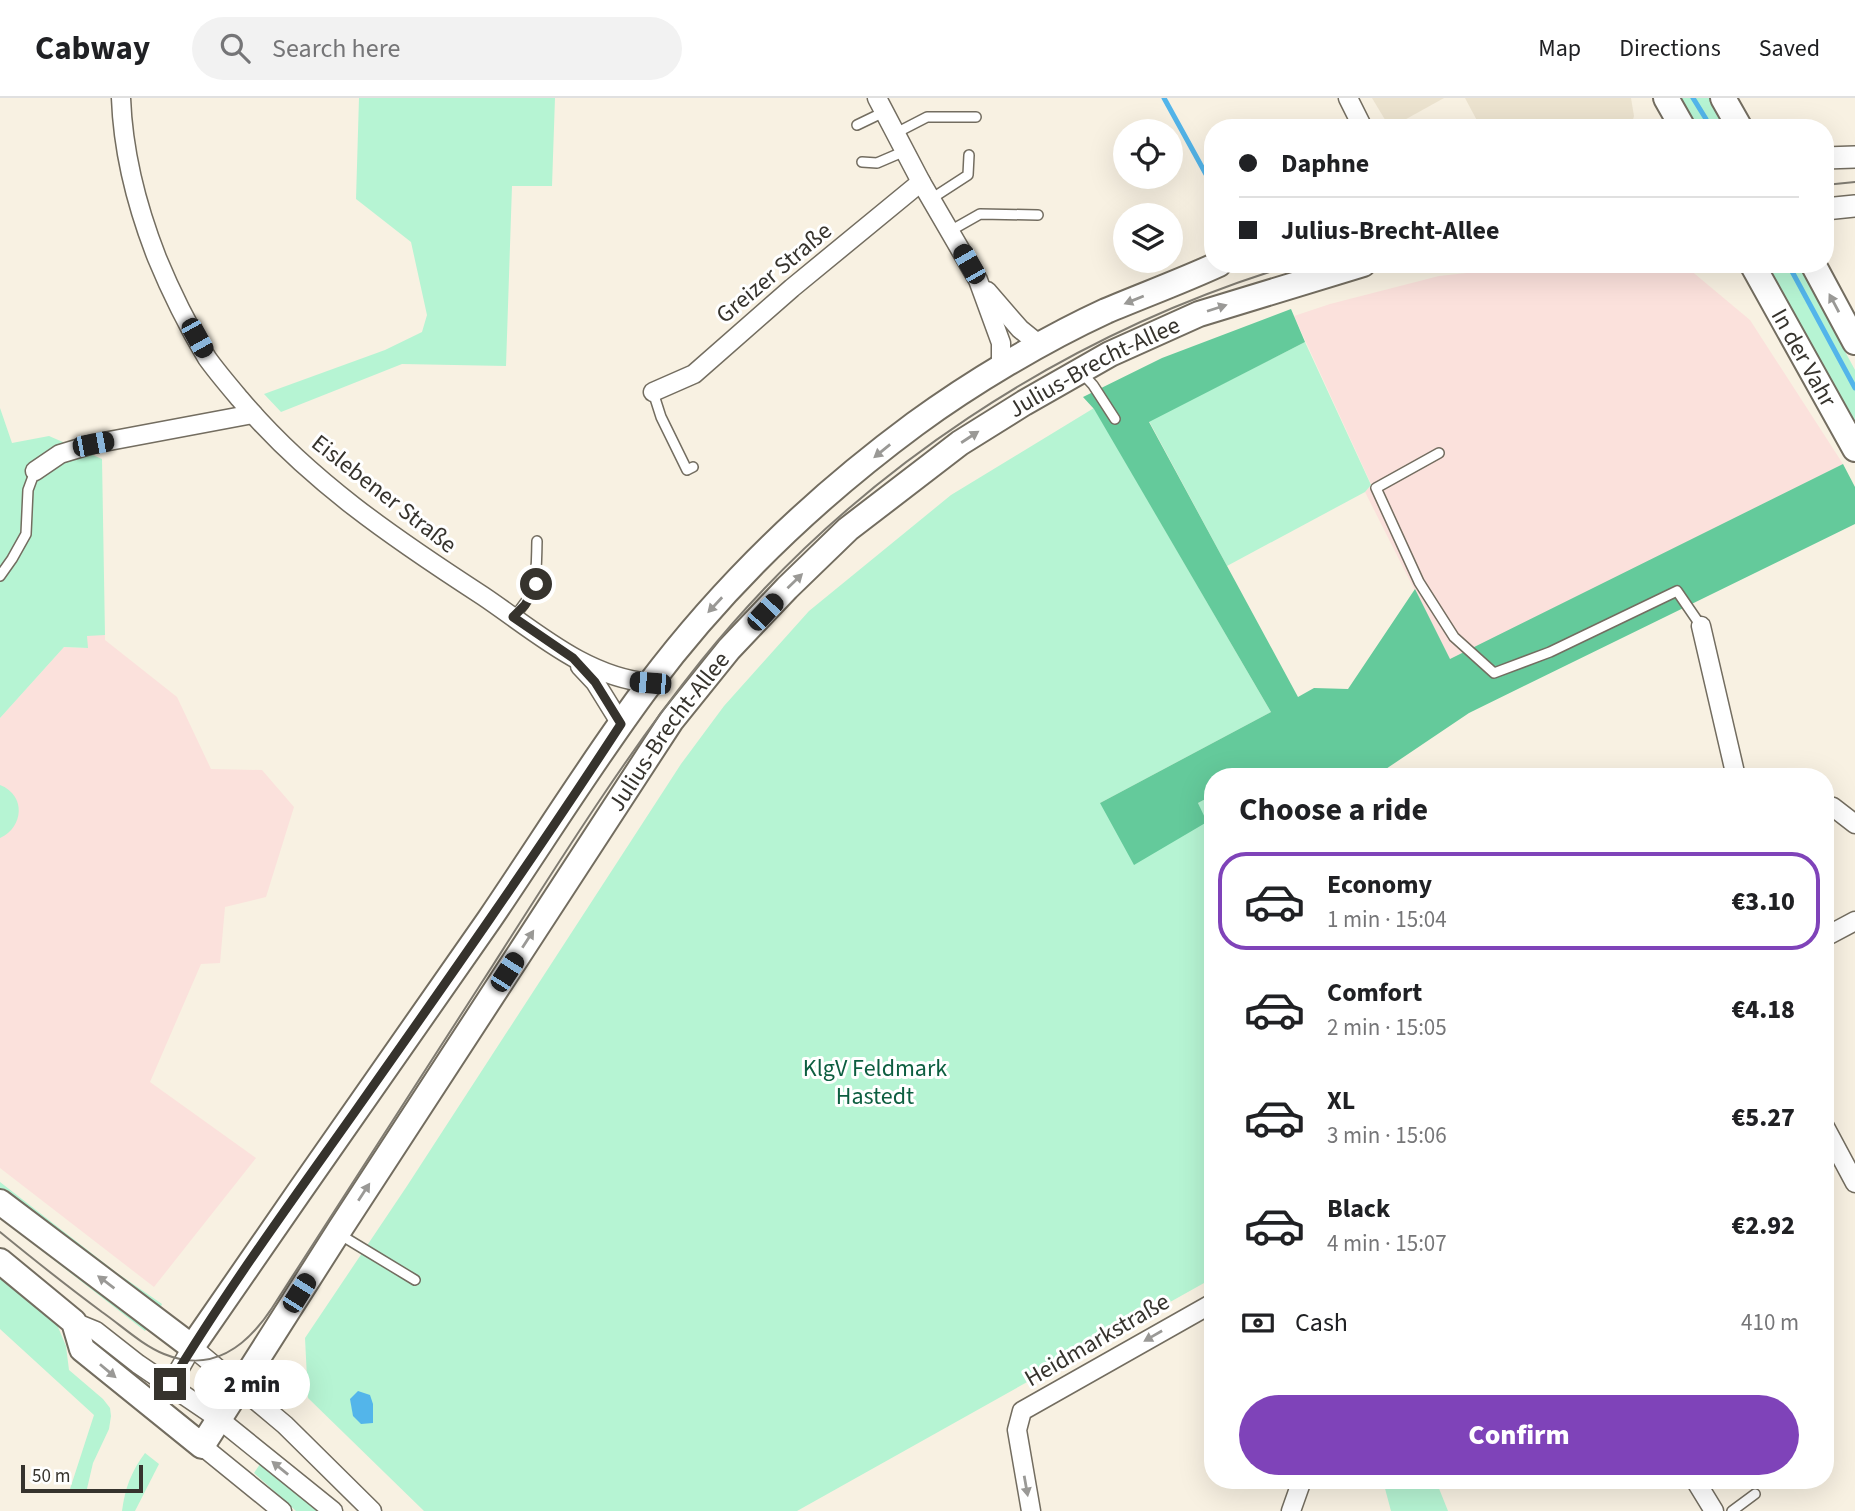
<!DOCTYPE html>
<meta charset="utf-8">
<style>
:root{--surface:#fff;--page:#f2f2f2;--text:#202124;--muted:#757577;--line:#e0e0e0;--accent:#7f43b9}
body{margin:0;font-family:"Source Sans 3",sans-serif;background:var(--page);color:var(--text);height:100vh;display:flex;flex-direction:column;font-size:26px;white-space:nowrap}
*{box-sizing:border-box;margin:0}
p{font-size:23px;color:var(--muted)}
.icon{flex:none;width:38px;height:38px;fill:none;stroke:currentColor;stroke-width:2;stroke-linecap:round;stroke-linejoin:round}
.map{position:relative;flex:1;overflow:hidden}
.side{position:absolute;left:1204px;top:670px;width:630px;height:721px;display:flex;flex-direction:column;background:var(--surface);border-radius:28px;box-shadow:0 7px 28px #0002}
.side>*{flex:none}
.banner{position:absolute;left:1204px;top:21px;width:630px;height:154px;border-radius:28px;box-shadow:0 7px 28px #0002;display:grid;align-content:center;height:154px;padding:0 35px;background:var(--surface)}
.tools{position:absolute;left:1113px;top:21px;display:grid;gap:14px}
.tools a{display:grid;place-items:center;width:70px;height:70px;border-radius:50%;background:var(--surface);box-shadow:0 7px 28px #0002;font-size:35px}
.scale{position:absolute;left:21px;bottom:18px;width:122px;box-sizing:border-box;padding-left:7px;border:4px solid #36332d;border-top:0;font-size:19px;line-height:24px;white-space:nowrap;color:#36332d;-webkit-text-stroke:5px #fff;paint-order:stroke}
.end{position:absolute;width:32px;height:32px;margin:-16px;border:9px solid #36332d;background:#fff;box-shadow:0 0 0 4px #fff}
.from{border-radius:50%}
.bubble{position:absolute;height:49px;border-radius:24px;background:var(--surface);box-shadow:0 7px 28px #0002;font-size:23px;font-weight:800;line-height:49px;text-align:center}
.car{position:absolute;width:21px;height:42px;margin:-21px -10px;border-radius:9px;box-shadow:0 0 5px 2px #0007;background:linear-gradient(#222 24%,#8ab4d8 0 40%,#222 0 76%,#8ab4d8 0 86%,#222 0)}
.banner b{display:flex;align-items:center;gap:24px;height:66px;font-size:26px}
.banner b+b{border-top:2px solid var(--line)}
.banner i{width:18px;height:18px;background:var(--text)}
ul{padding:0;list-style:none}
li{display:flex;align-items:center;gap:21px;height:98px;margin:0 14px 10px;padding:0 21px;border:4px solid transparent;border-radius:28px}
li div{flex:1}
li b{display:block;font-size:26px}
li em{font-style:normal;font-weight:800}
li.active{border-color:var(--accent)}
li>.icon{width:63px;height:63px;stroke-width:1.5}
h2{padding:0 35px;font-size:32px;line-height:84px}
.pay{display:flex;align-items:center;gap:18px;height:77px;padding:0 35px;font-size:26px}
.pay p{margin-inline-start:auto}
.primary-button{display:flex;gap:14px;margin-top:auto;padding:14px 35px}
.primary-button a{flex:1;height:80px;border-radius:42px;background:var(--accent);color:#fff;font-size:28px;font-weight:800;line-height:80px;text-align:center}
header{display:flex;align-items:center;gap:42px;box-sizing:border-box;height:98px;padding:0 35px;background:var(--surface);border-bottom:2px solid var(--line)}
header strong{font-size:33px}
nav{display:flex;gap:38px;margin-inline-start:auto;font-size:24px}
.search{width:490px;height:63px;background:var(--page);display:flex;align-items:center;gap:18px;box-sizing:border-box;padding:0 24px;border-radius:38px;color:var(--muted);font-size:26px}
.map>svg:first-child{display:block}
</style>
<header>
<strong>Cabway</strong>
<div class="search"><svg class="icon" aria-label="search" viewBox="0 0 24 24"><circle cx="10" cy="10" r="6"/><path d="M15 15l6 6"/></svg>Search here</div>
<nav><a>Map</a><a>Directions</a><a>Saved</a></nav>
</header>
<div class="map">
<svg width="1855" height="1413" viewBox="0 0 1855 1413">
<rect width="100%" height="100%" fill="#f8f1e2"/>
<g fill="#fbe1dc">
<polygon points="1549,166 1683,166 1750,222 1843,366 1450,562 1365,394 1371,386 1294,218 1330,206 1439,178"/>
<polygon points="87,537 105,537 105,542 177,599 211,671 262,672 294,709 266,799 225,809 220,865 201,866 150,984 256,1060 154,1189 0,1070 0,620 64,549 87,550"/>
</g>
<g fill="#ece3cf">
<polygon points="1372,0 1444,0 1390,30"/>
<polygon points="1465,0 1631,0 1634,18 1632,25 1628,30 1481,30"/>
</g>
<g fill="#b6f4d3">
<polygon points="359,0 555,0 552,88 512,88 506,268 402,266 281,314 264,296 385,252 422,234 427,217 411,144 356,101"/>
<polygon points="1679,0 1713,0 1728,25 1695,29"/>
<polygon points="1763,166 1798,166 1855,272 1855,333"/>
<polygon points="1305,244 1371,387 1365,394 1227,468 1149,323"/>
<polygon points="0,310 12,345 49,338 102,361 105,537 87,538 88,550 64,549 0,620"/>
<polygon points="1094,310 1271,614 1100,705 1206,724 1198,705 1213,697 1213,1180 797,1413 424,1413 308,1300 305,1240 407,1088 681,666 724,608 809,513 951,397"/>
<path d="M 0,687 C 26,697 24,729 0,740 Z"/>
<polygon points="0,1084 117,1175 162,1206 160,1211 112,1179 0,1091"/>
<polygon points="0,1112 148,1229 145,1233 0,1120"/>
<polygon points="0,1172 53,1217 66,1248 69,1272 103,1301 110,1310 111,1318 109,1331 93,1365 86,1395 70,1391 94,1317 0,1231"/>
<path d="M 145,1355 L 159,1366 L 135,1413 L 122,1413 C 125,1390 131,1374 145,1355 Z"/>
<polygon points="260,1366 318,1413 296,1413 254,1375"/>
<polygon points="1383,1383 1436,1383 1448,1413 1391,1413"/>
</g>
<polygon fill="#64ca9b" points="1291,211 1305,244 1149,324 1298,599 1314,590 1348,591 1415,491 1450,561 1843,366 1855,389 1855,426 1469,615 1374,679 1213,679 1213,697 1198,705 1207,724 1134,767 1100,705 1271,614 1094,311 1083,299 1162,260"/>
<polygon fill="#53b5ea" points="358,1293 370,1297 373,1306 373,1325 361,1326 353,1318 350,1301"/>
<g fill="none" stroke-linecap="round" stroke-linejoin="round">
<g stroke="#53b5ea" stroke-width="5">
<polyline points="1164,0 1213,89"/>
<polyline points="1693,0 1706,21"/>
<polyline points="1788,166 1855,290"/>
</g>
<defs>
<g id="service">
<polyline points="857,27 884,14"/>
<polyline points="896,35 927,19 976,19"/>
<polyline points="862,64 877,65 905,53"/>
<polyline points="931,101 968,77 969,57"/>
<polyline points="950,133 980,116 1038,117"/>
<polyline points="1081,274 1093,287 1115,321"/>
<polyline points="653,294 661,319 687,372 693,369"/>
<polyline points="1439,355 1376,390 1419,484 1454,539 1494,575 1550,554 1677,493 1701,528"/>
<polyline points="0,478 12,461 26,436 28,392 35,373"/>
<path d="M 513,519 C 539,493 536,476 537,443"/>
<polyline points="339,1136 415,1182"/>
<polyline points="1732,1413 1755,1396"/>
</g>
<g id="minor">
<path d="M 121,0 C 123,55 137,109 157,160 C 171,194 188,228 207,260 C 217,274 229,288 240,301 C 308,382 395,441 483,498 C 535,533 585,579 650,585"/>
<polyline points="877,0 921,84 978,182 1001,245 1001,270"/>
<polyline points="1348,0 1363,30"/>
<polyline points="987,193 1020,231 1041,248"/>
<polyline points="653,294 694,276 792,190 921,84"/>
<polyline points="35,373 60,356 93,346 253,316"/>
<polyline points="1701,528 1736,679"/>
<polyline points="580,568 595,584 621,626"/>
<polyline points="1825,707 1833,709 1855,726"/>
<polyline points="1825,839 1855,823"/>
<polyline points="1825,1029 1855,1085"/>
<polyline points="74,1224 96,1233 138,1266 219,1321 333,1413"/>
<polyline points="156,1312 192,1249 285,1327 372,1413"/>
<polyline points="202,1348 282,1413"/>
<polyline points="1695,1382 1714,1413"/>
<polyline points="1031,1413 1017,1332 1022,1313 1213,1205"/>
<polyline points="1291,1413 1302,1382"/>
</g>
<g id="tertiary">
<polyline points="1825,60 1855,59"/>
<polyline points="1825,111 1855,108"/>
</g>
<g id="secondary">
<polyline points="1666,0 1683,30"/>
<polyline points="1723,0 1740,30"/>
<path id="s1" d="M 1752,166 L 1855,351"/>
<polyline points="1813,166 1855,244"/>
<path d="M 0,1104 L 192,1249 C 290,1106 390,964 489,822 C 542,744 592,663 648,588 C 723,488 815,400 915,326 C 971,285 1043,242 1106,213 C 1144,197 1182,183 1219,166"/>
<path id="s2" d="M 0,1163 L 74,1224 L 82,1251 L 202,1348 L 340,1131 L 671,623 L 729,551 L 787,490 L 848,431 L 960,345 L 1024,305 L 1110,256 L 1199,216 L 1363,166"/>
</g>
</defs>
<use href="#service" stroke="#736d60" stroke-width="12"/>
<use href="#minor" stroke="#736d60" stroke-width="21"/>
<use href="#tertiary" stroke="#736d60" stroke-width="24"/>
<use href="#secondary" stroke="#736d60" stroke-width="28"/>
<use href="#service" stroke="#fff" stroke-width="9"/>
<use href="#minor" stroke="#fff" stroke-width="18"/>
<use href="#tertiary" stroke="#fff" stroke-width="21"/>
<use href="#secondary" stroke="#fff" stroke-width="24"/>
<g stroke="#807c72" stroke-width="2">
<polyline points="1825,87 1855,84"/>
<path d="M 0,1134 C 33,1161 67,1188 102,1214 C 122,1228 142,1247 164,1256 C 213,1276 247,1248 272,1210 C 345,1096 419,982 493,867 C 559,764 624,659 701,563 C 852,375 1065,235 1295,166"/>
</g>
</g>
<defs><path id="oneway-solid" d="M-6-.8H1V-3.2L6.5 0L1 3.2V.8H-6Z" transform="scale(1.75)"/></defs>
<g fill="#9a9996">
<use href="#oneway-solid" transform="translate(1134 202) rotate(158)"/>
<use href="#oneway-solid" transform="translate(1834 205) rotate(-118)"/>
<use href="#oneway-solid" transform="translate(1217 210) rotate(-18)"/>
<use href="#oneway-solid" transform="translate(970 339) rotate(-33)"/>
<use href="#oneway-solid" transform="translate(882 353) rotate(141)"/>
<use href="#oneway-solid" transform="translate(795 483) rotate(-44)"/>
<use href="#oneway-solid" transform="translate(715 507) rotate(133)"/>
<use href="#oneway-solid" transform="translate(528 841) rotate(-57)"/>
<use href="#oneway-solid" transform="translate(364 1094) rotate(-57)"/>
<use href="#oneway-solid" transform="translate(106 1184) rotate(-143)"/>
<use href="#oneway-solid" transform="translate(1153 1238) rotate(150)"/>
<use href="#oneway-solid" transform="translate(108 1273) rotate(40)"/>
<use href="#oneway-solid" transform="translate(280 1370) rotate(-141)"/>
<use href="#oneway-solid" transform="translate(1026 1388) rotate(80)"/>
</g>
<g fill="none" stroke-linecap="round" stroke-linejoin="round">
<path stroke="#36332d" stroke-width="9" d="M 170,1286 C 226,1193 291,1104 354,1015 C 445,886 535,758 621,626 L 595,584 L 573,560 L 513,519 L 525,507 L 536,486"/>
</g>
<g text-anchor="middle" dominant-baseline="central" stroke-width="6" stroke-linejoin="round" paint-order="stroke">
<g font-size="24" fill="#36332d" stroke="#fff">
<text transform="translate(774 175) rotate(-40)">Greizer Straße</text>
<text stroke="none"><textPath href="#s1" startOffset="107">In der Vahr</textPath></text>
<text stroke="none"><textPath href="#s2" startOffset="1699">Julius-Brecht-Allee</textPath></text>
<text transform="translate(384 396) rotate(38)">Eislebener Straße</text>
<text stroke="none"><textPath href="#s2" startOffset="1132">Julius-Brecht-Allee</textPath></text>
<text transform="translate(1097 1242) rotate(-30)">Heidmarkstraße</text>
</g>
<g font-size="24" fill="#0d5e40" stroke="#fff">
<text x="875" y="970">KlgV Feldmark<tspan x="875" dy="28">Hastedt</tspan></text>
</g>
</g>
</svg>
<div class="tools">
<a><svg class="icon" aria-label="locate" viewBox="0 0 24 24"><circle cx="12" cy="12" r="6"/><path d="M12 2v4M12 18v4M2 12h4M18 12h4"/></svg></a>
<a><svg class="icon" aria-label="layers" viewBox="0 0 24 24"><path d="M12 4l9 5-9 5-9-5zM3 14l9 5 9-5"/></svg></a>
</div>
<div class="scale">50 m</div>
<i class="end from" style="left:536px;top:486px"></i>
<i class="end" style="left:170px;top:1286px"></i>
<div class="bubble" style="left:194px;top:1262px;width:116px">2 min</div>
<i class="car" style="left:969px;top:166px;rotate:330deg"></i>
<i class="car" style="left:197px;top:240px;rotate:151deg"></i>
<i class="car" style="left:93px;top:346px;rotate:79deg"></i>
<i class="car" style="left:765px;top:514px;rotate:43deg"></i>
<i class="car" style="left:650px;top:585px;rotate:275deg"></i>
<i class="car" style="left:507px;top:874px;rotate:33deg"></i>
<i class="car" style="left:299px;top:1195px;rotate:32deg"></i>
<div class="banner">
<b><i class="from"></i>Daphne</b>
<b><i></i>Julius-Brecht-Allee</b>
</div>
<section class="side">
<h2>Choose a ride</h2>
<ul>
<li class="active"><svg class="icon" aria-label="car" viewBox="0 0 24 24"><path d="M5 17H2v-5l4-1 3-4h7l3 4 3 1v5h-3M9 17h6M6 11h13"/><circle cx="7" cy="17" r="2"/><circle cx="17" cy="17" r="2"/></svg><div><b>Economy</b><p>1 min · 15:04</p></div><em>€3.10</em></li>
<li><svg class="icon" aria-label="car" viewBox="0 0 24 24"><path d="M5 17H2v-5l4-1 3-4h7l3 4 3 1v5h-3M9 17h6M6 11h13"/><circle cx="7" cy="17" r="2"/><circle cx="17" cy="17" r="2"/></svg><div><b>Comfort</b><p>2 min · 15:05</p></div><em>€4.18</em></li>
<li><svg class="icon" aria-label="car" viewBox="0 0 24 24"><path d="M5 17H2v-5l4-1 3-4h7l3 4 3 1v5h-3M9 17h6M6 11h13"/><circle cx="7" cy="17" r="2"/><circle cx="17" cy="17" r="2"/></svg><div><b>XL</b><p>3 min · 15:06</p></div><em>€5.27</em></li>
<li><svg class="icon" aria-label="car" viewBox="0 0 24 24"><path d="M5 17H2v-5l4-1 3-4h7l3 4 3 1v5h-3M9 17h6M6 11h13"/><circle cx="7" cy="17" r="2"/><circle cx="17" cy="17" r="2"/></svg><div><b>Black</b><p>4 min · 15:07</p></div><em>€2.92</em></li>
</ul>
<div class="pay"><svg class="icon" aria-label="cash" viewBox="0 0 24 24"><path d="M3 7h18v10H3z"/><circle cx="12" cy="12" r="2"/></svg>Cash<p>410 m</p></div>
<div class="primary-button"><a>Confirm</a></div>
</section>
</div>
